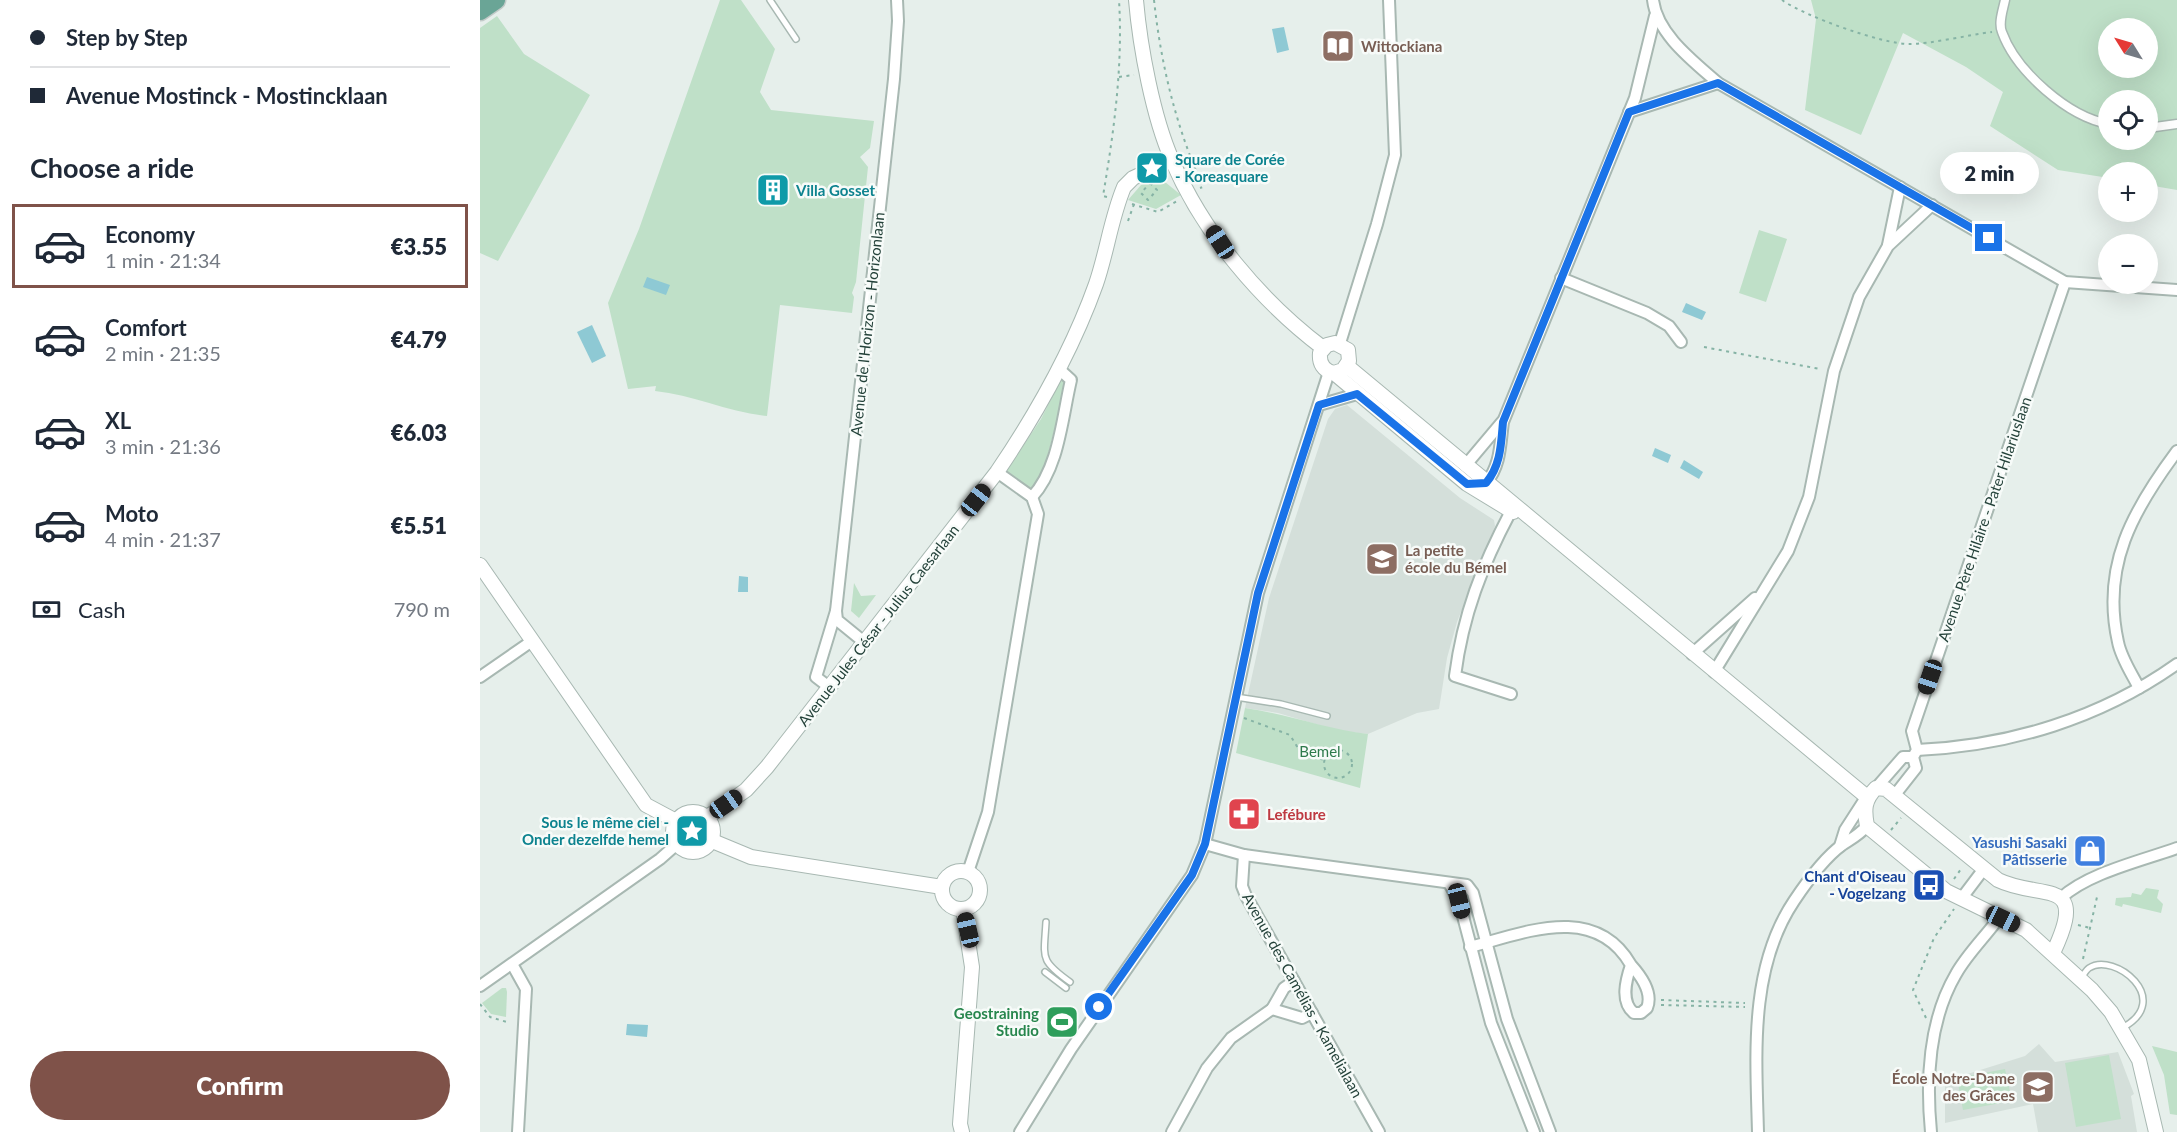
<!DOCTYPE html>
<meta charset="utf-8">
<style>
:root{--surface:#fff;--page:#f6f6f7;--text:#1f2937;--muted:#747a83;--line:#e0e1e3;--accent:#7f5249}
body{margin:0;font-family:Lato,sans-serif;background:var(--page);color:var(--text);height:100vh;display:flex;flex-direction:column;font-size:22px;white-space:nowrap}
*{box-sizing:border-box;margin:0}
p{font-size:20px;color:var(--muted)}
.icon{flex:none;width:33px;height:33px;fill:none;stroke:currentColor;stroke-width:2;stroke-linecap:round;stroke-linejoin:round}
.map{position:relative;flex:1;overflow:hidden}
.sheet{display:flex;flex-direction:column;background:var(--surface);width:480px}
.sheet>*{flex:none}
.top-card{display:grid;align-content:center;height:132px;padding:0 30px;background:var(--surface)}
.needle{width:39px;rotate:307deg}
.tools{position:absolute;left:1618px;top:18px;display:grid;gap:12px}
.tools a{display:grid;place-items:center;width:60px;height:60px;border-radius:50%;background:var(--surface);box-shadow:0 6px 24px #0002;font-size:30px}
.end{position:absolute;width:27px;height:27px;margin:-14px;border:8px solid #1a73e8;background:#fff;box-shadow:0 0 0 3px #fff}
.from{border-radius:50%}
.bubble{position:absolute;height:42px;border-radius:21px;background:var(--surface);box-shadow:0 6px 24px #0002;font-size:20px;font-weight:800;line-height:42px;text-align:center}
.car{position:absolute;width:18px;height:36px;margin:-18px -9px;border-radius:8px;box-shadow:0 0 4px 2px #0007;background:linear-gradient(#222 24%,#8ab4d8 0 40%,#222 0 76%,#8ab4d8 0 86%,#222 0)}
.top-card b{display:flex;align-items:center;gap:21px;height:57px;font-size:22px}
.top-card b+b{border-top:2px solid var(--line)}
.top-card i{width:15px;height:15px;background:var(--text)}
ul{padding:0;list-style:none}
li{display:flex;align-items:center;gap:18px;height:84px;margin:0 12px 9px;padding:0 18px;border:3px solid transparent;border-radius:0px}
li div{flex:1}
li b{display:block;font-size:22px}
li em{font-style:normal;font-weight:800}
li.on{border-color:var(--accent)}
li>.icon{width:54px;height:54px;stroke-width:1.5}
h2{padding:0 30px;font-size:27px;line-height:72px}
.pay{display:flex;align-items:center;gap:15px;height:66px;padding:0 30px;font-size:22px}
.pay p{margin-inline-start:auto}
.primary-button{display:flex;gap:12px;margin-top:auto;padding:12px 30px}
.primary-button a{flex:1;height:69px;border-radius:36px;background:var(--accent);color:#fff;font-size:24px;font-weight:800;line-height:69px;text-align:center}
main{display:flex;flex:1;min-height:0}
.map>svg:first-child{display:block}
</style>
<main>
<section class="sheet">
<div class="top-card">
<b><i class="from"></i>Step by Step</b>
<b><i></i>Avenue Mostinck - Mostincklaan</b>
</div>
<h2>Choose a ride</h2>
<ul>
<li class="on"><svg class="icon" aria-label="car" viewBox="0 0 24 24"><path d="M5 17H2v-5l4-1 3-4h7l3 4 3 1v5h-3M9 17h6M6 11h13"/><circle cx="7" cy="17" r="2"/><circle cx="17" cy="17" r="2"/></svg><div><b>Economy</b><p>1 min · 21:34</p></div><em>€3.55</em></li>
<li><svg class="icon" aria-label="car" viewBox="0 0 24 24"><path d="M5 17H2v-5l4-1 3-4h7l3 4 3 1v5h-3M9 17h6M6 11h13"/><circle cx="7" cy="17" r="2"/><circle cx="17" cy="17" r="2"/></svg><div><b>Comfort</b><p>2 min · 21:35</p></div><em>€4.79</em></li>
<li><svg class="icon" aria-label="car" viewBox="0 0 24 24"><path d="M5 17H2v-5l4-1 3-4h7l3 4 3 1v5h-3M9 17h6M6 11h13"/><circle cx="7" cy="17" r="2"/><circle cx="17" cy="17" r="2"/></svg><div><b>XL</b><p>3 min · 21:36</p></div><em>€6.03</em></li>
<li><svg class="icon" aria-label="car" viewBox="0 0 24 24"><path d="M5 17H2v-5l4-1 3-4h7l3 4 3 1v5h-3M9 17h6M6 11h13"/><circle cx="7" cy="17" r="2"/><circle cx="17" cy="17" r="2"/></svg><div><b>Moto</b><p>4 min · 21:37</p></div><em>€5.51</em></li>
</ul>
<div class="pay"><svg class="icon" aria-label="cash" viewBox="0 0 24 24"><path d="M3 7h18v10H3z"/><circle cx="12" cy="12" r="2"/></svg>Cash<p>790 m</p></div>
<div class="primary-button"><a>Confirm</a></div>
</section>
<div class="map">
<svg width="1697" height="1132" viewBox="0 0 1697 1132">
<rect width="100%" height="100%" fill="#e6efeb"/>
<g fill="#d4dfda">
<polygon points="867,405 980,498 1014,520 1015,526 977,622 967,658 959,709 937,713 888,734 859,731 798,713 765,708 789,598 848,419 855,409"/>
<polygon points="1559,1044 1575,1062 1638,1052 1654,1094 1651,1096 1657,1132 1558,1132 1553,1104 1465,1123 1465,1081 1545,1056"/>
</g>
<g fill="#bfe0c8" fill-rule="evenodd">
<path d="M 240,0 L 261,0 L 295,49 L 280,92 L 291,110 L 394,121 L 390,148 L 380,157 L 388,167 L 376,282 L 372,293 L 374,297 L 372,313 L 300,305 L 287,416 C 248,412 213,395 175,391 L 176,386 L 148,389 L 128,303 L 159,229 Z"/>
<path d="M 1331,0 L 1697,0 L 1697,190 L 1668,185 L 1668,172 L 1629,172 L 1629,178 L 1578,170 L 1510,126 L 1523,92 L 1486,67 L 1423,33 L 1381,135 L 1325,110 L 1336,19 ZM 1629,28 L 1668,28 L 1668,68 L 1629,68 ZM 1629,100 L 1668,100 L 1668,140 L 1629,140 Z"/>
<polygon points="17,16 44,54 110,95 18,261 0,253 0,28"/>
<polygon points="675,180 685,182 701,195 676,209 648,200 661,185"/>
<polygon points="1279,230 1307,239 1286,302 1259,293"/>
<polygon points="581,379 586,384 561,482 552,490 526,472 561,419"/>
<polygon points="374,583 381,596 396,595 379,618 371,611"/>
<path d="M 765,708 C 807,714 846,729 888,734 L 880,788 L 756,753 Z"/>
<polygon points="1666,888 1679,890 1677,898 1683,904 1681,913 1643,904 1642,907 1635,905 1636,898 1651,897 1652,893 1661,895"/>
<polygon points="22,988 26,988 27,992 26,1017 11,1014 2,1003"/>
<polygon points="1672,1046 1697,1052 1697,1115 1690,1114 1684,1075"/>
<polygon points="1629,1055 1641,1119 1596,1127 1585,1063"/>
<polygon points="1525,1069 1532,1101 1483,1110 1477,1078"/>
</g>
<g fill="#8ec9d4">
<polygon points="804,27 809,50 797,53 792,29"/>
<polygon points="167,277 190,285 186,295 163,287"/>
<polygon points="1206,303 1226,312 1222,320 1202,312"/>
<polygon points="112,325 126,356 112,363 97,332"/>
<polygon points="1175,448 1191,455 1188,463 1172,456"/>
<polygon points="1204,460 1223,472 1219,479 1200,468"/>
<polygon points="259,576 268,577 268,592 258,592"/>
<polygon points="147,1024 168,1025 167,1037 146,1035"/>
</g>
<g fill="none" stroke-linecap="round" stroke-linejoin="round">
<defs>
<g id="service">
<polyline points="290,0 316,39"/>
<polyline points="756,697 801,704 847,716"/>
<path d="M 566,922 C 564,958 559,960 590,982"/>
<polyline points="565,972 586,988"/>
<path d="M 1600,979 C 1603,976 1606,970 1609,968 C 1634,951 1695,1000 1642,1028"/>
</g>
<g id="pedestrian">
<path d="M 1525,0 C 1523,10 1518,23 1522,32 C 1536,71 1588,117 1629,124"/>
<polyline points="1668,128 1697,124"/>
</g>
<g id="minor">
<path d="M 1173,0 C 1177,34 1213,61 1238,83 L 1585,282 L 1697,290"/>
<polyline points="1149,112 1238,83"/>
<polyline points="1408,245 1420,187"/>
<polyline points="1081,278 1167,313 1189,326 1201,342"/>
<polyline points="860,343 897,224 915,155 909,0"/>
<polyline points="839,405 877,394"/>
<polyline points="985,466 1022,422"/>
<path d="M 1006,483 C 1021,465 1020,444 1023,422 L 1155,98 L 1175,16"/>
<path d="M 552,497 C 579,468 582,418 591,380 L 579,369"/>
<polyline points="384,642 357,620 356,611 414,79 418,21 417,0"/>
<polyline points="1212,654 1275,598"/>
<polyline points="1234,672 1308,551 1329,497 1354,371 1379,297 1408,246 1452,205"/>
<polyline points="0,677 52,641"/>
<polyline points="349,687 336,677 356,611"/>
<path d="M 1659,688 C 1652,674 1641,658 1638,642 C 1621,566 1653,510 1697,451"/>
<path d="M 1031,694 L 975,676 C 983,614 1002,566 1031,511"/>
<path d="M 1437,750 C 1530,746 1621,718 1697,664"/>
<polyline points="1396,788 1423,757 1433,757"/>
<polyline points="1414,796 1436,768 1433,757 1437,750 1432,731 1585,282"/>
<polyline points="725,844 764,855 987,885 993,893 1027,1019 1070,1132"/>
<polyline points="1360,846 1365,830 1385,799"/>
<polyline points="764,855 762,886 766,896 899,1132"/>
<polyline points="488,872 508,812 558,514 552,497 517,472"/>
<polyline points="969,883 979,901 1011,1023 1054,1132"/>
<path d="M 1581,898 C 1608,873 1661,861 1697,848"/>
<polyline points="1481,899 1503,870"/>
<path d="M 990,947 C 1044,933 1115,902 1151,965 C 1146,980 1140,1002 1154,1013 L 1161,1013 L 1167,1008 C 1173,993 1161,976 1151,965"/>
<polyline points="32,964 46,989 38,1132"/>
<polyline points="0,986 180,859 197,844"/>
<polyline points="792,1009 822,1018 832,1013"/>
<polyline points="540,1132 591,1049 712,875 725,844 778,593 849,372"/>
<polyline points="692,1132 727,1068 751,1038 792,1009 804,988 814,981"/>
<path d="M 1278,1132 C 1276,1055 1269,968 1314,901 C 1326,883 1344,858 1362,845 C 1371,839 1379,835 1387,826"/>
<path d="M 1451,1132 C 1446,1080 1449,1020 1476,974 C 1486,956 1502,940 1515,923 L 1523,919"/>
</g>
<g id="tertiary">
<path d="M 656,0 C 660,47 673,117 692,160 C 723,233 781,301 843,348"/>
<polyline points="867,366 1387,797"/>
<path d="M 854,373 L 863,370 L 869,361 L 868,350 L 855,343 L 847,345 L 840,353 C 839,363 843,371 854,373 L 987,484 L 1033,512"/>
<polyline points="0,565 166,805 196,821"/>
<circle cx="213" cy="832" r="20"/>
<path d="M 226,818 L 266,790 L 287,767 L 517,472 C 557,413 592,351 616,284 C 627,252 631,218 644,187 L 653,178 L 692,160"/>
<polyline points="230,840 271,857 462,887"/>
<circle cx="481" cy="890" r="19"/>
<path d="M 1573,953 C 1610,875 1561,901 1518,880 L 1406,789 L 1396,788 C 1384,800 1384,810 1387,826 L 1466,891 L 1546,930 L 1612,990 L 1631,1012 L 1659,1060 L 1676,1132"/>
<polyline points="482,1132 480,1124 492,967 483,909"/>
</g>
<polyline id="primary" points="0,11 16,0"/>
</defs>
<use href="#service" stroke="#a8b8b2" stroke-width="8"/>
<use href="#pedestrian" stroke="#a8b8b2" stroke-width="11"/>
<use href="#minor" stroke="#a8b8b2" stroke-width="14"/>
<use href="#tertiary" stroke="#a8b8b2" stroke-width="16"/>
<use href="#primary" stroke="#c2cac8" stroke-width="21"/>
<g stroke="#86b3a5" stroke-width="2" stroke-dasharray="3 4.5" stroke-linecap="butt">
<path d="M 674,0 C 681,65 696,127 723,187 L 720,188"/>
<path d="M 1302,0 C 1324,16 1402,44 1429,44 C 1451,44 1488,35 1512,32"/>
<polyline points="639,77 654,75"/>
<polygon points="670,183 677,190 668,200 661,193"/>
<path d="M 627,197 L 623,196 C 634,131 643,66 639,0"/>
<polyline points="652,204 678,212 697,201"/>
<polyline points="648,221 654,204"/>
<polyline points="1224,347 1340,369"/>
<polyline points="764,718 810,735 821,753 844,760"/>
<circle cx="858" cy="764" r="14"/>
<polyline points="1411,830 1421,818"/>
<polyline points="1474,879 1481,869"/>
<polyline points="1598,925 1610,928"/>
<polyline points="1603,959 1617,897"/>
<polyline points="1181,1000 1265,1003"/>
<polyline points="0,1004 10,1017 30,1023"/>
<polyline points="1181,1005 1265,1007"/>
<polyline points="1446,1018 1433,990 1454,938 1474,909"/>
</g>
<use href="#service" stroke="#fff" stroke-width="5"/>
<use href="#pedestrian" stroke="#fff" stroke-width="8"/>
<use href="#minor" stroke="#fff" stroke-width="10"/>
<use href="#tertiary" stroke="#fff" stroke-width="14"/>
<use href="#primary" stroke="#6aa596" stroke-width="18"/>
</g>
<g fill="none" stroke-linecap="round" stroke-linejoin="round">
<path stroke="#1a73e8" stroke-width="8" d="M 619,1007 L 712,875 L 725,844 L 778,593 L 839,405 L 877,394 L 987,484 L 1006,483 C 1021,465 1021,444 1023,422 L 1149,112 L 1238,83 L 1509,238"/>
</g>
<defs>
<symbol id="library-square" viewBox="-11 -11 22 22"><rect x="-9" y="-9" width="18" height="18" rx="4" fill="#8d6e63" stroke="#f7fbf9"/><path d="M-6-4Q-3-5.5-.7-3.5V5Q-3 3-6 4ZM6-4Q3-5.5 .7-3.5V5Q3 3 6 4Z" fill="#fff"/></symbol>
<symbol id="sight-square" viewBox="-11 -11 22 22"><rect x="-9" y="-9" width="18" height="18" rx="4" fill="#0f9aa8" stroke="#f7fbf9"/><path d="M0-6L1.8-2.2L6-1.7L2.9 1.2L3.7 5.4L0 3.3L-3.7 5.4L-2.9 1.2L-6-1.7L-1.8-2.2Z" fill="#fff"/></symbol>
<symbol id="building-square" viewBox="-11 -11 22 22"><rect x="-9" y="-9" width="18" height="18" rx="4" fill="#0f9aa8" stroke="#f7fbf9"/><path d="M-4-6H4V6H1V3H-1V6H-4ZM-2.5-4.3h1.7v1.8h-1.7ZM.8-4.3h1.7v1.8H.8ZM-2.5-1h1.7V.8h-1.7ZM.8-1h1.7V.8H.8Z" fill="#fff"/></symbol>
<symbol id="school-square" viewBox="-11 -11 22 22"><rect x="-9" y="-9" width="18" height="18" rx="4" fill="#8d6e63" stroke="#f7fbf9"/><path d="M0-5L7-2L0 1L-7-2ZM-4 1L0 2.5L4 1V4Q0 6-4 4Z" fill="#fff"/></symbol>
<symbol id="pharmacy-square" viewBox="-11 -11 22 22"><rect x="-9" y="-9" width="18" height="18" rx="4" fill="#e0444e" stroke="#f7fbf9"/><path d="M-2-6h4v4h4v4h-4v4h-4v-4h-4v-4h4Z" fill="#fff"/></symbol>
<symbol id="shop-square" viewBox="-11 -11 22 22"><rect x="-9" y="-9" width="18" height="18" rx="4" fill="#3f7fe0" stroke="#f7fbf9"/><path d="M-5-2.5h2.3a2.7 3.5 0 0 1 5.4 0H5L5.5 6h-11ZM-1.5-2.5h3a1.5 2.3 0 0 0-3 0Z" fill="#fff"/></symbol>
<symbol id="bus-square" viewBox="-11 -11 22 22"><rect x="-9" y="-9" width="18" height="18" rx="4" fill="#1a4fb4" stroke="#f7fbf9"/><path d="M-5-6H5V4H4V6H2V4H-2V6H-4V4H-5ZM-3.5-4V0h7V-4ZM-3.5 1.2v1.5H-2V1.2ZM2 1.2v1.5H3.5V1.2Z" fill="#fff"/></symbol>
<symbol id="stadium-square" viewBox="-11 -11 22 22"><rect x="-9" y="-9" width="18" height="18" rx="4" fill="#2e9e5b" stroke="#f7fbf9"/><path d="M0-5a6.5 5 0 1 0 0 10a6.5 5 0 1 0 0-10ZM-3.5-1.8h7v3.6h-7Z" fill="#fff"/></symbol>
</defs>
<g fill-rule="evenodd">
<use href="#library-square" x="839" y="27" width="38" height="38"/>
<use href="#sight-square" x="653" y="149" width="38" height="38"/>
<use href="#building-square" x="274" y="171" width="38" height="38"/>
<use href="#school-square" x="883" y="540" width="38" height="38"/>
<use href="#pharmacy-square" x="745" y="795" width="38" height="38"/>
<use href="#sight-square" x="193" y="812" width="38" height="38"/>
<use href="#shop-square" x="1591" y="832" width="38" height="38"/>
<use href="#bus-square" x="1430" y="866" width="38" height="38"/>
<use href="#stadium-square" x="563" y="1003" width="38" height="38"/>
<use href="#school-square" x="1539" y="1068" width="38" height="38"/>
</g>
<g text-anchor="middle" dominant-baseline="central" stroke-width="5" stroke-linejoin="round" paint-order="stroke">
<g font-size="15" font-weight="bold" fill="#785e54" stroke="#f7fbf9" text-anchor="start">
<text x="881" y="46">Wittockiana</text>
<text x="925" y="550">La petite<tspan x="925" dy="17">école du Bémel</tspan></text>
<text x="1535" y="1078" text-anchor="end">École Notre-Dame<tspan x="1535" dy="17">des Grâces</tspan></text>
</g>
<g font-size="15" font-weight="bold" fill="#0d838f" stroke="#f7fbf9" text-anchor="start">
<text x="695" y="159">Square de Corée<tspan x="695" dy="17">- Koreasquare</tspan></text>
<text x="316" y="190">Villa Gosset</text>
<text x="189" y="822" text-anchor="end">Sous le même ciel -<tspan x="189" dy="17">Onder dezelfde hemel</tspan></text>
</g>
<g font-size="15" fill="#24423a" stroke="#f7fbf9">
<text transform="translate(387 324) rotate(-84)">Avenue de l'Horizon - Horizonlaan</text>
<text transform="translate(1504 519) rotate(-71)">Avenue Père Hilaire - Pater Hilariuslaan</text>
<text transform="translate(398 625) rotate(-52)">Avenue Jules César - Julius Caesarlaan</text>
<text transform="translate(823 995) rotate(61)">Avenue des Camélias - Kamelialaan</text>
</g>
<g font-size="15" fill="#2d7a4b" stroke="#f7fbf9">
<text x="840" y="751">Bemel</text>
</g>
<g font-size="15" font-weight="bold" fill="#be3a42" stroke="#f7fbf9" text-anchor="start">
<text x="787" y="814">Lefébure</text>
</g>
<g font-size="15" font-weight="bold" fill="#366cbe" stroke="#f7fbf9" text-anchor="end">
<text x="1587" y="842">Yasushi Sasaki<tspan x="1587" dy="17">Pâtisserie</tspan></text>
</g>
<g font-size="15" font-weight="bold" fill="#164399" stroke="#f7fbf9" text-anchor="end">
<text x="1426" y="876">Chant d'Oiseau<tspan x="1426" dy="17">- Vogelzang</tspan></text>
</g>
<g font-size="15" font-weight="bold" fill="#27864d" stroke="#f7fbf9" text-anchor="end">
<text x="559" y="1013">Geostraining<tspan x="559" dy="17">Studio</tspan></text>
</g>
</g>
</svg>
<div class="tools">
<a><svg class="needle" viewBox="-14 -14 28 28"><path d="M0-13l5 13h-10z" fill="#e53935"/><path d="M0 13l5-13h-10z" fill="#747a83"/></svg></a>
<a><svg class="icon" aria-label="locate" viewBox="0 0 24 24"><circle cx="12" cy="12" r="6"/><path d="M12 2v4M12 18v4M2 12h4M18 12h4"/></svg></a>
<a>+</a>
<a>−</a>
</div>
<i class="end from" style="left:619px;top:1007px"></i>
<i class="end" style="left:1509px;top:238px"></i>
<div class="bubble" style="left:1460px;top:152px;width:99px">2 min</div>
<i class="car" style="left:740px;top:242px;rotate:327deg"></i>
<i class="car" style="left:496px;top:500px;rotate:38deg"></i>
<i class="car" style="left:1450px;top:677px;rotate:199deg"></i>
<i class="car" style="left:246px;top:804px;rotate:55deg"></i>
<i class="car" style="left:979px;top:901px;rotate:166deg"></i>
<i class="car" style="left:1523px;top:919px;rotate:115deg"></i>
<i class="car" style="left:488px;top:930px;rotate:347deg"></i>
</div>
</main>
